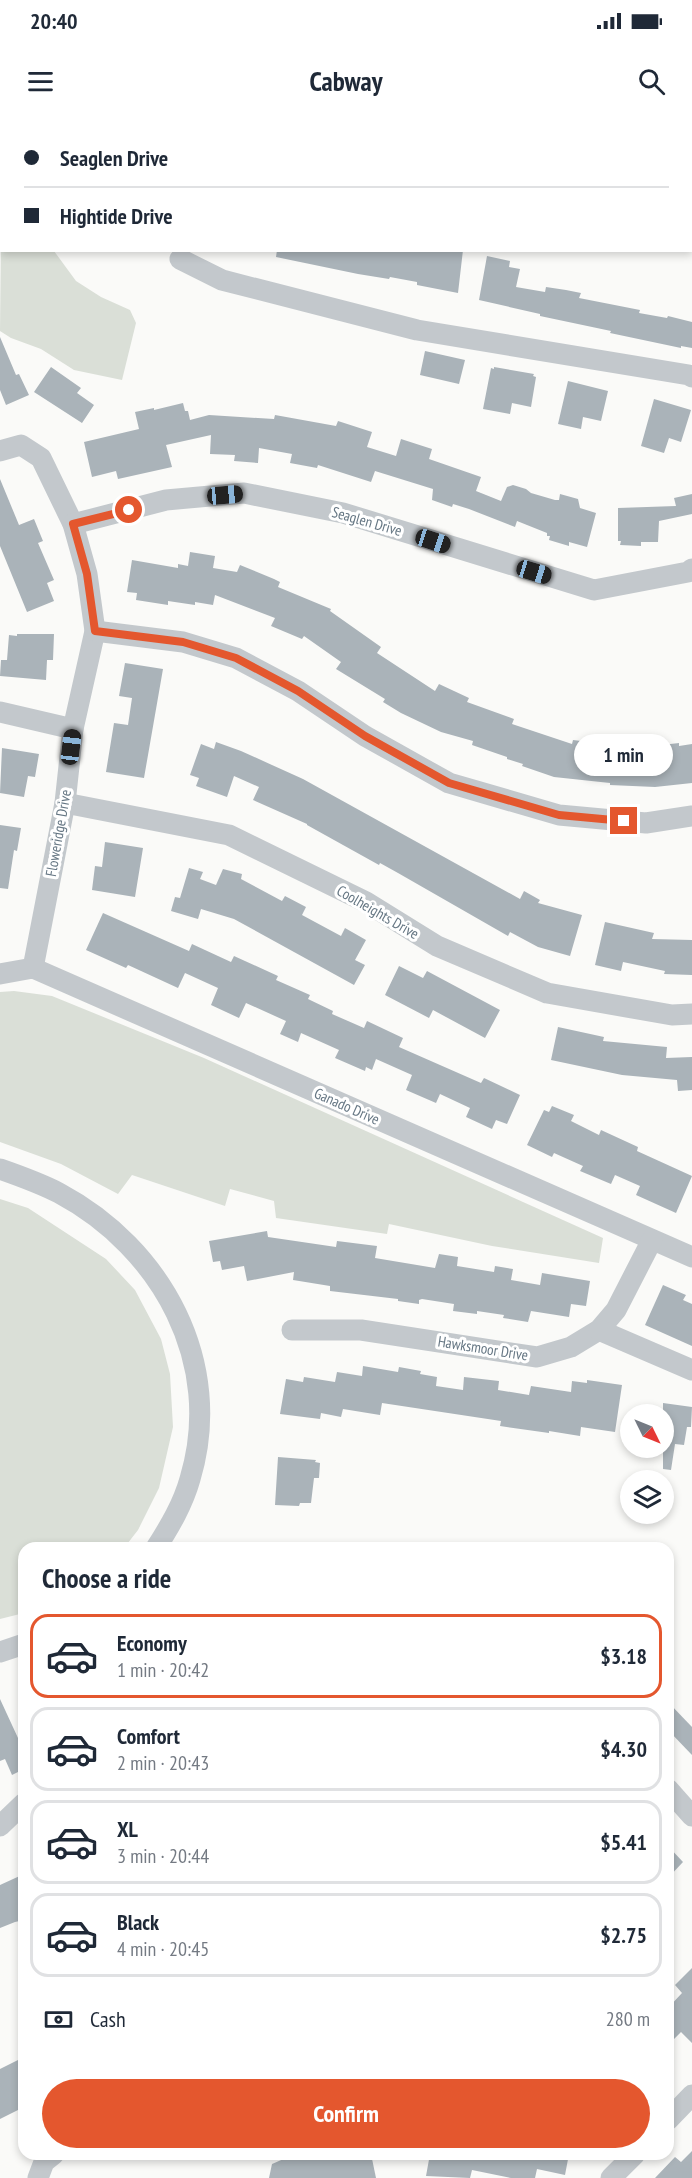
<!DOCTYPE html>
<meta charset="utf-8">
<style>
:root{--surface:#fff;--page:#f2f2f3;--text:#1f2937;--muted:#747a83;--line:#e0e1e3;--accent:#e4572e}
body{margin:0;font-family:"PT Sans Narrow",sans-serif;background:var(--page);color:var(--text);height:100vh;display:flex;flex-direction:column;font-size:22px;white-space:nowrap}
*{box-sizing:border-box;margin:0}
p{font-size:20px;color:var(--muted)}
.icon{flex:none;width:33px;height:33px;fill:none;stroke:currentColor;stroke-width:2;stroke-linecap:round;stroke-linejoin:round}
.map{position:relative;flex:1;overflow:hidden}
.panel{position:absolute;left:18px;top:1422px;width:656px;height:618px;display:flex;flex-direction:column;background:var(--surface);border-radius:18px;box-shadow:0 3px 9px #0003}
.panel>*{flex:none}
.guide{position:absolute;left:0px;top:0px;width:693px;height:132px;box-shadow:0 3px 9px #0003;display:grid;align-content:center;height:132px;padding:0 24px;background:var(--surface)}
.needle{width:39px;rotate:133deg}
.controls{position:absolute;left:620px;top:1284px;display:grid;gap:12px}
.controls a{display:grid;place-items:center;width:54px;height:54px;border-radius:50%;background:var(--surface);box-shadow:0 3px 9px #0003;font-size:30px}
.end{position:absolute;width:27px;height:27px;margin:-14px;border:8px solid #e4572e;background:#fff;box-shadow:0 0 0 3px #fff}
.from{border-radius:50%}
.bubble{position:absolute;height:42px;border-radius:21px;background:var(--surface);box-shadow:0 3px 9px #0003;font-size:20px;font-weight:700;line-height:42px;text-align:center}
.car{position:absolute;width:18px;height:36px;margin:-18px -9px;border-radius:8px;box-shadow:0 0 4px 2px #0007;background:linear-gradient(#222 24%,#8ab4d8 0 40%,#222 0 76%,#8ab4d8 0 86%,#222 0)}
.guide b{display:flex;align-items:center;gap:21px;height:57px;font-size:22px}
.guide b+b{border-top:2px solid var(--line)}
.guide i{width:15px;height:15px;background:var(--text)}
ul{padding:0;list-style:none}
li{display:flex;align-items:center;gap:18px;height:84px;margin:0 12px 9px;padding:0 12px;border:3px solid var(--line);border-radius:18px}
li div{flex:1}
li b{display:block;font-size:22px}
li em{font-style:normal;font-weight:700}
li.active{border-color:var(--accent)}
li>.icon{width:54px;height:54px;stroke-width:1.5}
h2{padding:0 24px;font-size:27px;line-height:72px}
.pay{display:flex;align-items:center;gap:15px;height:66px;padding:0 24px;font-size:22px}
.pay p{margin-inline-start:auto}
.primary-button{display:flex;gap:12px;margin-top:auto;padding:12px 24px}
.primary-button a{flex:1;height:69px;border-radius:36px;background:var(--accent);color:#fff;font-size:24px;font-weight:700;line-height:69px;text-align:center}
.status{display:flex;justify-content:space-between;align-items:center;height:42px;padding:0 30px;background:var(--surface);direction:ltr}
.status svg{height:16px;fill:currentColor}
header{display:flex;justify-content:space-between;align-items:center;height:78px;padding:0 24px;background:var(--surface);font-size:27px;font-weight:700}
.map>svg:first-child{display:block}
</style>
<div class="status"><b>20:40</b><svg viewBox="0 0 49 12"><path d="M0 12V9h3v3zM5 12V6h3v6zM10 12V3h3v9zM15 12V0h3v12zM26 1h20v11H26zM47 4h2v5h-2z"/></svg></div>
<header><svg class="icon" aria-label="menu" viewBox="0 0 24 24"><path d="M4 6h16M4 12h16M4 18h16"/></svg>Cabway<svg class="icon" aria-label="search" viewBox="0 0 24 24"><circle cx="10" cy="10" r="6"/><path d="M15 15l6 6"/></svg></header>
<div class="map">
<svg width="692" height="2058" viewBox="0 0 692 2058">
<rect width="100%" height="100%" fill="#fafaf8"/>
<g fill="#dadfd7">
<polygon points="1,116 2,130 54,131 76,161 101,177 130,190 136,203 122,260 74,250 41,229 11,218 0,211"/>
<polygon points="14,871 52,876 204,938 603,1118 599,1143 492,1126 389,1104 387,1114 276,1098 274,1081 230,1069 225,1086 132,1055 118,1074 61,1044 0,1022 0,872"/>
<polygon points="0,1079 28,1088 106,1139 135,1170 161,1219 170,1254 173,1307 159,1368 138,1410 124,1428 24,1428 24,1493 0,1499"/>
</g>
<g fill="#aab3b9">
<polygon points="277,130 463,130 458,173 417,165 417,162 390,157 389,159 358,154 276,137"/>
<polygon points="487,136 510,141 509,147 520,149 516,167 545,172 546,167 566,170 581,173 579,178 640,190 639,193 667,198 668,196 692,202 692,228 681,226 681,228 610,213 611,211 540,196 540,194 479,180"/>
<polygon points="0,217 16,255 19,254 29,275 6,285 0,270"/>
<polygon points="425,231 465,240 459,264 420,255"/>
<polygon points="51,247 81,268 77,273 94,285 82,303 34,272"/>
<polygon points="494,247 534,254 533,256 536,257 531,287 512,283 510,294 483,289 491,248 494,249"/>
<polygon points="568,261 608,271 601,301 583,297 581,309 558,304"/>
<polygon points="654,279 691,290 681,322 669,318 664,333 641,326"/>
<polygon points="183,283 185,291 188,291 190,300 209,295 274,299 275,295 336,306 338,301 372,312 367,327 396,336 401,319 432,329 429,339 481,357 476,371 501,381 507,367 513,365 526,369 531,373 555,380 559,380 560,374 578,379 580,388 596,393 587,427 569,422 569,426 549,420 550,416 547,416 547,413 517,401 515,407 469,389 453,384 452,387 432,380 433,369 375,351 371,362 318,345 317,348 290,343 292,334 259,328 258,343 234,341 235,335 210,334 211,315 166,325 172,347 118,359 116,351 92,357 84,322 139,309 135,292 154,288 154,290"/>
<polygon points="0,359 19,405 34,399 43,421 38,423 54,460 47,463 54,481 27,492 0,426"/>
<polygon points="692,374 692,394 659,401 658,422 641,422 641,426 620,425 621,421 618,421 618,388 676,386 674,378"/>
<polygon points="190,432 215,436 213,448 237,452 240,445 274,459 280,462 278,467 331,489 330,491 381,527 377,533 435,571 439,564 469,578 467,582 514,599 512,604 572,624 573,620 606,624 606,627 663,629 662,625 679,623 679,626 692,624 692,663 655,667 610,665 610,663 554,657 522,646 523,644 507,639 507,637 472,625 473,621 441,612 401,593 383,582 385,579 336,549 341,542 304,516 302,519 271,506 275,498 215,475 213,485 195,482 195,485 168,481 168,485 136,480 137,473 127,472 132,440 178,448 178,444 188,446"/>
<polygon points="17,514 54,514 53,540 47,540 46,560 0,556 1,540 7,540 9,515 17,516"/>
<polygon points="125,543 163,549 144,658 106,652 114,603 128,605 132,578 119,576"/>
<polygon points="216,622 241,631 303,659 520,779 524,771 540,780 538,783 582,795 570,836 538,827 510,812 508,816 398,753 380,743 379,745 307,705 307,704 253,680 259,667 234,656 227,677 196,666 199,658 190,655 201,624 214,629"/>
<polygon points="2,628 39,634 35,657 28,656 24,677 0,673"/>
<polygon points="0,705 21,708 17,731 14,730 8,769 0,768"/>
<polygon points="105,722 143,728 135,777 92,770 95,746 102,747"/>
<polygon points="189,748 203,752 200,759 216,765 223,749 242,754 241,759 282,781 285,776 306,787 302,795 341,816 345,808 366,820 355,840 365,845 354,865 234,799 201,789 198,799 171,791 175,777 180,778"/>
<polygon points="103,793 189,831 192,824 231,842 234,836 278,856 276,860 310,875 308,879 333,891 332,894 364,908 367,901 403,918 399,927 481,963 484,958 520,975 507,1004 496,1000 492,1009 466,997 470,988 440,974 436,983 406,970 412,955 376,939 372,950 366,947 365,951 335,938 339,930 301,913 298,922 280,914 286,901 246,883 239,898 211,885 218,868 185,853 178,868 128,845 126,848 86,830"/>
<polygon points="605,802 654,813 652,819 692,820 692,855 664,854 665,851 623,842 621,851 595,845"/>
<polygon points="399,846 423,858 427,851 500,890 485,918 433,890 429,898 385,875"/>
<polygon points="558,907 604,917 603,921 667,927 666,938 692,937 692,970 678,971 677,960 622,955 551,940"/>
<polygon points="552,986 574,995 571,1001 599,1015 601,1010 638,1027 637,1031 692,1056 676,1093 636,1075 640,1066 615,1055 611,1064 580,1051 583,1046 554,1033 552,1037 527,1025 544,990 549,992"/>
<polygon points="267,1111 268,1117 336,1127 337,1121 377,1126 375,1138 435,1148 439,1134 458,1137 457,1146 494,1152 495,1146 513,1149 511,1160 540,1165 542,1153 590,1161 586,1186 571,1184 569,1197 531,1191 528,1202 503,1198 504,1195 477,1191 477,1194 453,1191 454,1184 422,1179 419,1180 419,1184 398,1181 398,1179 330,1171 330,1166 293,1160 294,1152 247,1161 244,1146 222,1150 220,1141 213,1142 209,1121"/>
<polygon points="663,1165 686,1175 683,1180 692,1184 692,1226 645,1205"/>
<polygon points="363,1246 398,1252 399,1247 421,1251 420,1254 437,1257 436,1266 463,1270 464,1257 499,1261 498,1270 529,1275 531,1266 571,1272 572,1261 587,1263 587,1260 622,1265 615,1312 581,1307 580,1316 549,1311 549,1313 500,1306 501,1301 382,1283 380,1295 343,1289 341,1297 321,1293 320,1299 280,1294 286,1259 303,1262 304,1257 335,1262 337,1252 362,1256"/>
<polygon points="663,1283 692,1287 691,1307 687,1307 684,1325 675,1324 671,1350 663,1349"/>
<polygon points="278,1337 316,1340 315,1342 320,1343 319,1358 314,1358 311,1383 300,1383 299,1386 275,1385"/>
<polygon points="0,1579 24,1631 24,1649 12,1655 5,1639 0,1641"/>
<polygon points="668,1582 692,1607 692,1635 668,1610"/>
<polygon points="668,1726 683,1742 668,1758"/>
<polygon points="24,1754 24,1800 15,1802 0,1808 0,1765"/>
<polygon points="692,1848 692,1923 681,1912 668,1925 668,1888 682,1873 675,1865"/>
<polygon points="24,1937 24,1987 0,1999 0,1949"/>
<polygon points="692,2031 692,2058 655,2058 675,2037 681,2042"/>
<polygon points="295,2034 371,2034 376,2058 269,2058 272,2044"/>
<polygon points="430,2034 569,2034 565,2055 537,2049 535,2058 511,2058 472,2050 470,2058 426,2056"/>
</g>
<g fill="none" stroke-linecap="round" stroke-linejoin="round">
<g stroke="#c3c8cc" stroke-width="21">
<polyline points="428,0 433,2"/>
<polyline points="510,2 511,0"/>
<polyline points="668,2 669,0"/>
<polyline points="180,139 222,160 417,210 689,255 692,257"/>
<polyline points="0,331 21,325 41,338 73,404 87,454 95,511 73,609 65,683 33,848"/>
<polyline points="73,404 166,380 244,373 343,393 594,470 688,452 692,449"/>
<polyline points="95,511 183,522 236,538 298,571 365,616 449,663 559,695 646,703 692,696"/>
<polyline points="0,592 73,609"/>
<polyline points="65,683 229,715 366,782 437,826 547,873 672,895 692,894"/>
<polyline points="0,854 33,848 692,1137"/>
<path d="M 0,1049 C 20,1056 40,1063 59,1073 C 162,1128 225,1243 190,1359 C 183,1384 170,1406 156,1428"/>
<polyline points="292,1210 361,1210 537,1237 571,1227 599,1210 616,1190 652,1120"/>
<polyline points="599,1210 692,1250"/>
<polyline points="0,1532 24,1524"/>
<polyline points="668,1669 692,1696"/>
<polyline points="0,1706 24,1683"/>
<polyline points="668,2000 692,1975"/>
<polyline points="38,2058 44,2042 54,2034"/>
<polyline points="611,2058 635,2034"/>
</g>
</g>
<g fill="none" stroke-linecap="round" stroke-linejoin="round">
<polyline stroke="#e4572e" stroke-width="8" points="129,390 73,404 87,454 95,511 183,522 236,538 298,571 365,616 449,663 559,695 624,701"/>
</g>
<g text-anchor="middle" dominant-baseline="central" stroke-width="6" stroke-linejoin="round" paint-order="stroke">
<g font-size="15" fill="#657683" stroke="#fff">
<text transform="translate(367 401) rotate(16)">Seaglen Drive</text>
<text transform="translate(58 713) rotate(-80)">Floweridge Drive</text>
<text transform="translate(378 792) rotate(30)">Coolheights Drive</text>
<text transform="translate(347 986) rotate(24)">Ganado Drive</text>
<text transform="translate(483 1228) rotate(9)">Hawksmoor Drive</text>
</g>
</g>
</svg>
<div class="controls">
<a><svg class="needle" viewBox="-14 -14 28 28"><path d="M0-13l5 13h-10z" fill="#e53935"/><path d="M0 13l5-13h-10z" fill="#747a83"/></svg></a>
<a><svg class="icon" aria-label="layers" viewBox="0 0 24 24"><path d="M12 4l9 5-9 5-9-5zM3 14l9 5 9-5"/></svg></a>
</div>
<i class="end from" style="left:129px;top:390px"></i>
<i class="end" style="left:624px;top:701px"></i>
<div class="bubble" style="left:574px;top:614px;width:99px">1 min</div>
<i class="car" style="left:225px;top:375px;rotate:85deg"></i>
<i class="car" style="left:433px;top:421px;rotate:108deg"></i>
<i class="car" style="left:534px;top:452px;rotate:107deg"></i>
<i class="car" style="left:71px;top:627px;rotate:7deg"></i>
<div class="guide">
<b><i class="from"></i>Seaglen Drive</b>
<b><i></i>Hightide Drive</b>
</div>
<section class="panel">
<h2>Choose a ride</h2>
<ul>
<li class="active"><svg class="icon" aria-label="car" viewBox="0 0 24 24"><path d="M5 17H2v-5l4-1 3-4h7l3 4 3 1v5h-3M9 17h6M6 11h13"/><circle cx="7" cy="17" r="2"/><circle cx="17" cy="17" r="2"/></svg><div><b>Economy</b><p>1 min · 20:42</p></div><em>$3.18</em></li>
<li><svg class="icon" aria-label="car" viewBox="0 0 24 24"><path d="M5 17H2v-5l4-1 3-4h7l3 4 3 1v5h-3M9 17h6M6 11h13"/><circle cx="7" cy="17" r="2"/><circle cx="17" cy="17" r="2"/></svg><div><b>Comfort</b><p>2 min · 20:43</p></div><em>$4.30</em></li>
<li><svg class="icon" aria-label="car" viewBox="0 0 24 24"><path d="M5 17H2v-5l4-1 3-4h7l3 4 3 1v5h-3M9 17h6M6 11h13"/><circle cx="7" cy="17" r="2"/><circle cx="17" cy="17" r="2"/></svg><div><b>XL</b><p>3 min · 20:44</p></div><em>$5.41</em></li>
<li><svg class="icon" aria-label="car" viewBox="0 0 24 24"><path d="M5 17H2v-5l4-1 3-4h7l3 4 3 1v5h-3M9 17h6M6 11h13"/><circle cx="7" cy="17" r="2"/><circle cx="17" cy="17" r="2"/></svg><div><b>Black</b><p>4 min · 20:45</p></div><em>$2.75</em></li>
</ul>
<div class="pay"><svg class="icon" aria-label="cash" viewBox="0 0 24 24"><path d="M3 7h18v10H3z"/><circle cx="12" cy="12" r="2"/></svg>Cash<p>280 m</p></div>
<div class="primary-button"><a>Confirm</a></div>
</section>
</div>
